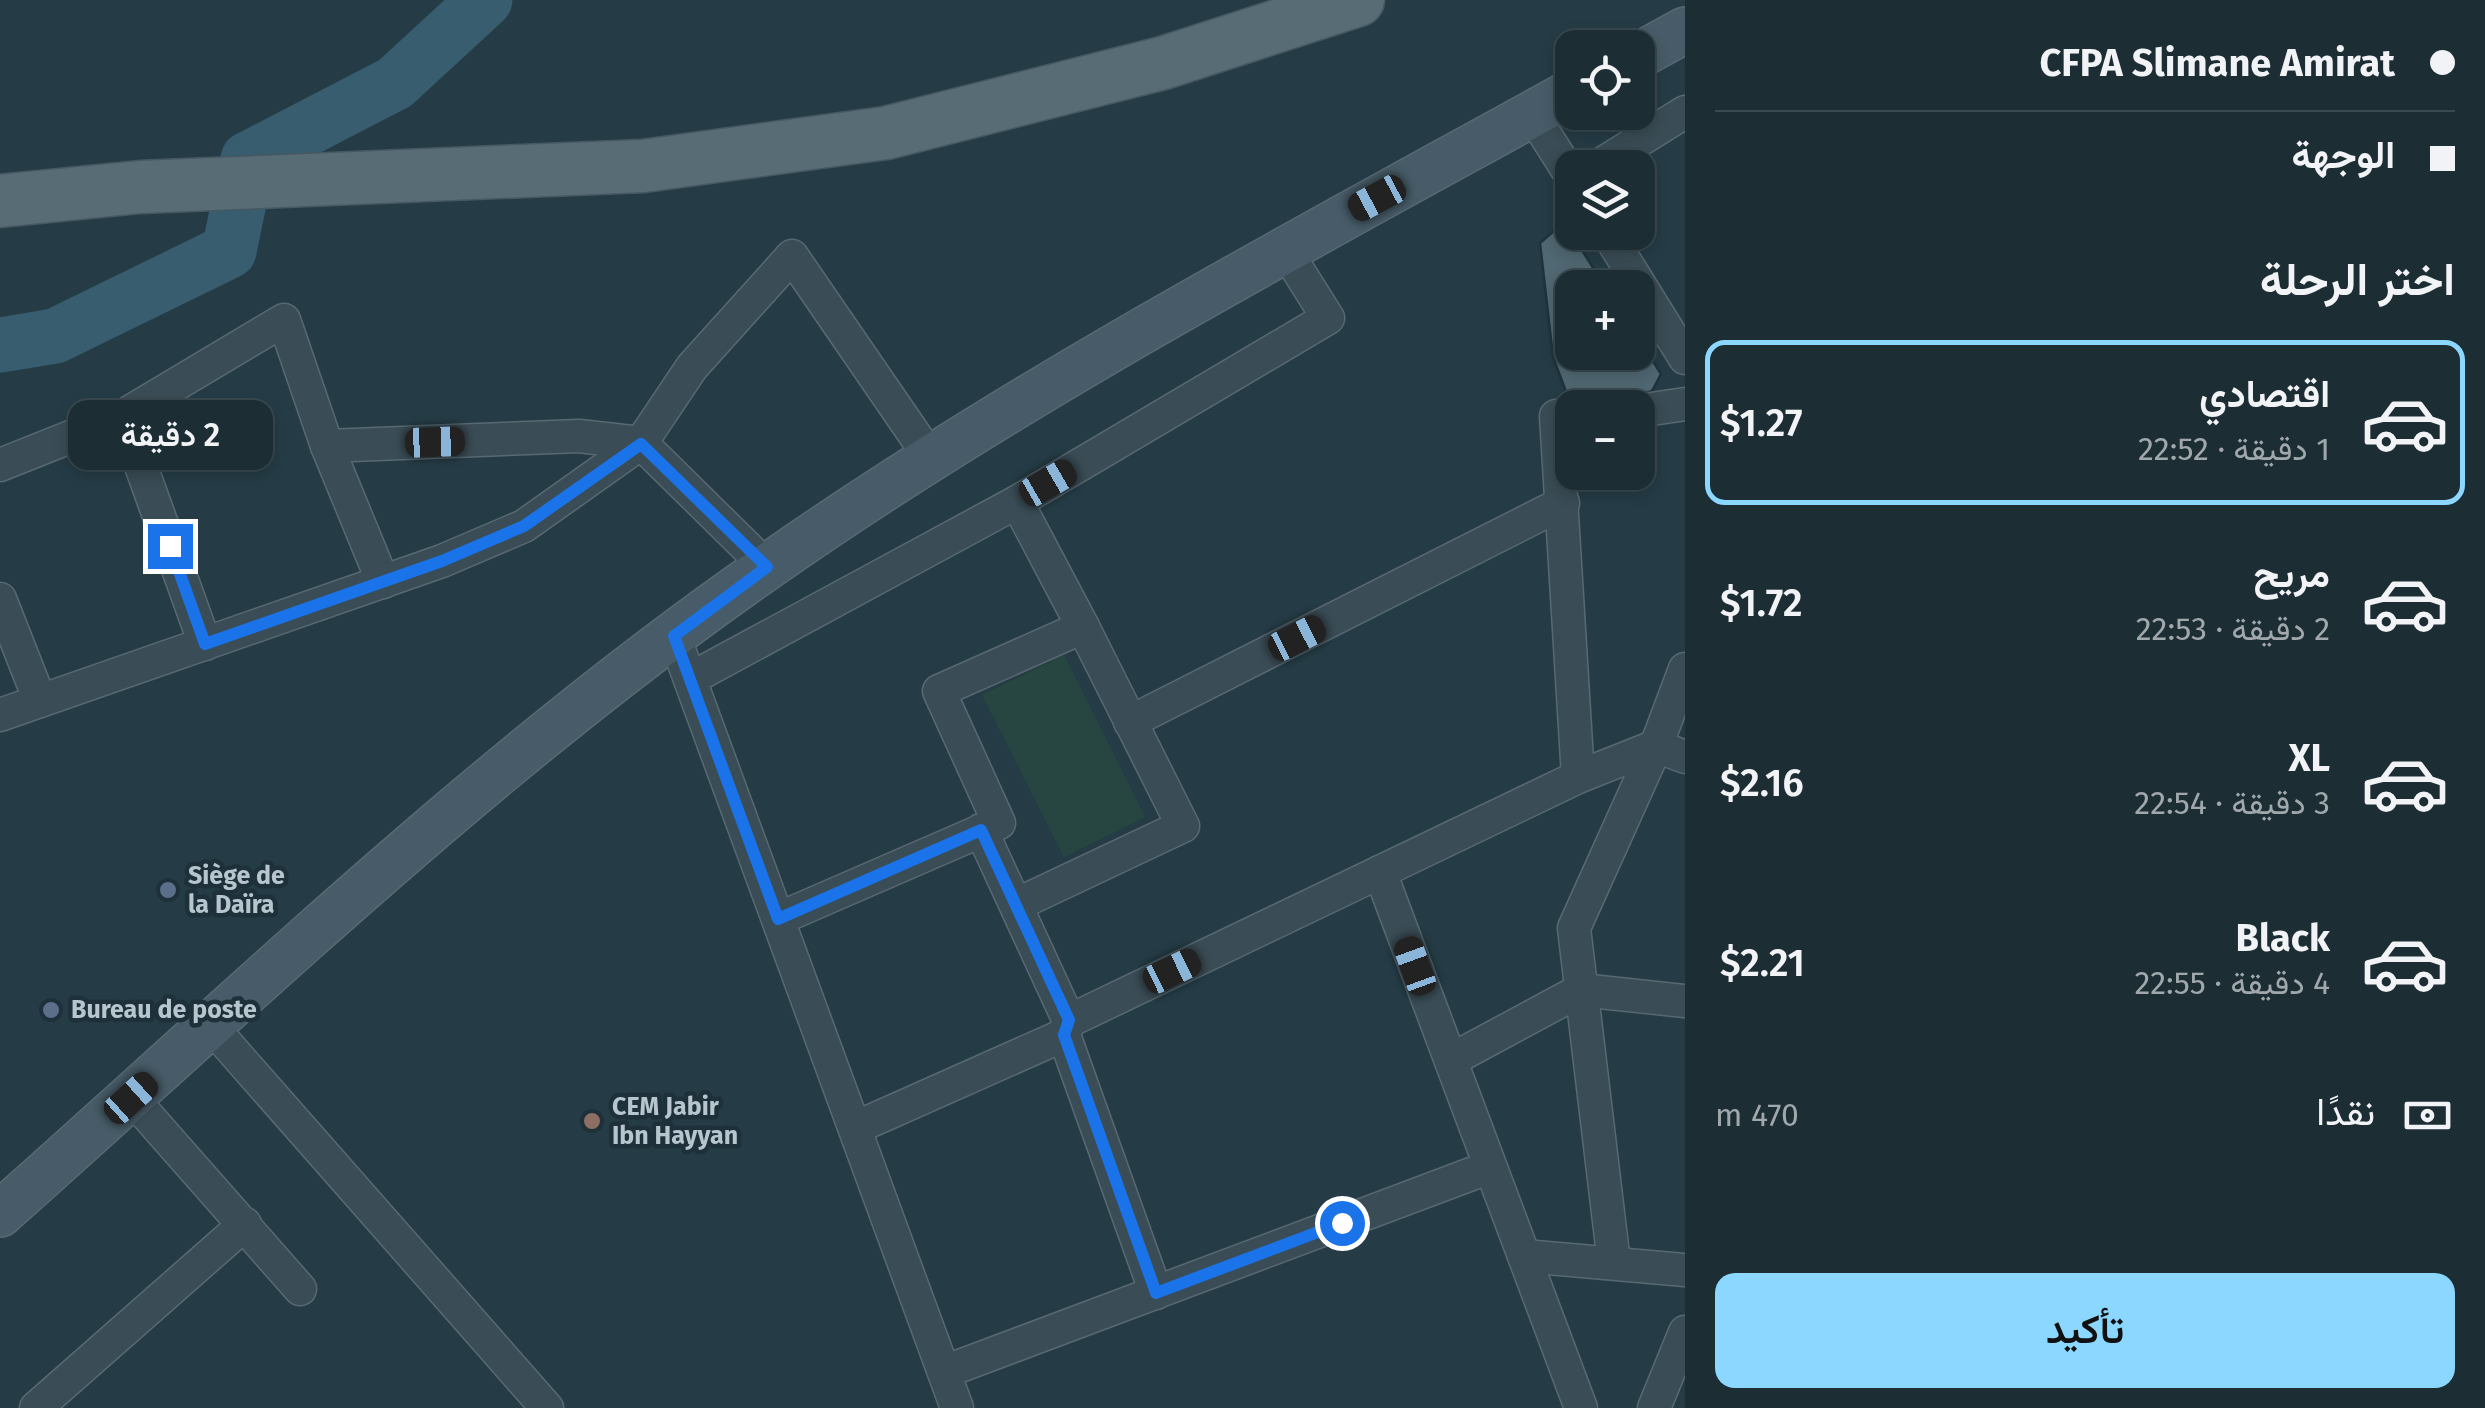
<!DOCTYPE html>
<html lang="ar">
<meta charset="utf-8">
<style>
:root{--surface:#1c2d34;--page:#293940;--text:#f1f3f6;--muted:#a0a8ac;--line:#3a494f;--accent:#8bd7ff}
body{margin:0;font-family:"Fira Sans",Vazirmatn,sans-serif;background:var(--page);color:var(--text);direction:rtl;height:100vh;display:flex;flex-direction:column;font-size:38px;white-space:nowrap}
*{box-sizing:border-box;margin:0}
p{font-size:32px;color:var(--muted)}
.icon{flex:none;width:55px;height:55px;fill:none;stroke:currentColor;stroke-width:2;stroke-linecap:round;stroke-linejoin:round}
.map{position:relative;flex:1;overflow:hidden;direction:ltr}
.side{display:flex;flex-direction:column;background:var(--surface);width:800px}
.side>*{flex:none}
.banner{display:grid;align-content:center;height:220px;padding:0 30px;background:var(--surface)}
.fabs{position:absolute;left:1555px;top:30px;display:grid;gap:20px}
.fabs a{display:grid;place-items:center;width:100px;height:100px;border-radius:20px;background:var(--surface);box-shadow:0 5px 15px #0003,0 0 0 2px var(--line);font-size:50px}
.end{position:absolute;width:45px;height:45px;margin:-22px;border:12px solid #1a73e8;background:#fff;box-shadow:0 0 0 5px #fff}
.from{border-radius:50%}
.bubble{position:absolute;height:70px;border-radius:20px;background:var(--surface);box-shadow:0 5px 15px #0003,0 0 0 2px var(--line);font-size:32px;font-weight:600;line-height:70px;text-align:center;direction:rtl}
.car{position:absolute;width:30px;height:60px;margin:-30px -15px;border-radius:12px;box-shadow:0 0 8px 2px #0007;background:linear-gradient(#222 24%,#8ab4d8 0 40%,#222 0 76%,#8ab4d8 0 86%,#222 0)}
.banner b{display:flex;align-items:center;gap:35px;height:95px;font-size:38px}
.banner b+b{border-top:2px solid var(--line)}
.banner i{width:25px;height:25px;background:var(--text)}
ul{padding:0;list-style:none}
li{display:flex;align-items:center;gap:30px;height:165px;margin:0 20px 15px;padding:0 10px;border:5px solid transparent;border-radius:20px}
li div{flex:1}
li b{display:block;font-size:38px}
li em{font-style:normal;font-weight:600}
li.selected{border-color:var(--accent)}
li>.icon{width:90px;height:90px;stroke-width:1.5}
h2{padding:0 30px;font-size:45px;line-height:120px}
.pay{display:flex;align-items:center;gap:25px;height:110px;padding:0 30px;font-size:38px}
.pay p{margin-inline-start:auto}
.cta{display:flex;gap:20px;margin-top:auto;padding:20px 30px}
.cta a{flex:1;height:115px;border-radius:20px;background:var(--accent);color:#111;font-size:40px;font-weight:600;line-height:115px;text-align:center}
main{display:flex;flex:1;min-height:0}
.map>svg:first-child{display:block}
</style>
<main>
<section class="side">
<div class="banner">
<b><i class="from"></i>CFPA Slimane Amirat</b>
<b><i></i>الوجهة</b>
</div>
<h2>اختر الرحلة</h2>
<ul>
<li class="selected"><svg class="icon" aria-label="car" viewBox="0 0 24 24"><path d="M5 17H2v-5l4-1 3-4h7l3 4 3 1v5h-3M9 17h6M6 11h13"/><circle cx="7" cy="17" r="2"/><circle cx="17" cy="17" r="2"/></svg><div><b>اقتصادي</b><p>1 دقيقة · 22:52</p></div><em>$1.27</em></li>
<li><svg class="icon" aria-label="car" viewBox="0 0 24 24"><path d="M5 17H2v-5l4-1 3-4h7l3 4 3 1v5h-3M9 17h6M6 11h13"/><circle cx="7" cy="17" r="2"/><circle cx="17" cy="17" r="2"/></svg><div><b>مريح</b><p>2 دقيقة · 22:53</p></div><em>$1.72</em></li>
<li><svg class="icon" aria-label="car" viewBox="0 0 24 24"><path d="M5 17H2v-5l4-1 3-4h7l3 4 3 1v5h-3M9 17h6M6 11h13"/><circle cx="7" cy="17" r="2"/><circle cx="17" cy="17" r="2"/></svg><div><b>XL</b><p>3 دقيقة · 22:54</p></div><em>$2.16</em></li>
<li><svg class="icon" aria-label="car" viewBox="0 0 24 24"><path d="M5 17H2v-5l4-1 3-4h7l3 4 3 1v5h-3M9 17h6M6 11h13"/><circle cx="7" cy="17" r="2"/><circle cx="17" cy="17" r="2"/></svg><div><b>Black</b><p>4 دقيقة · 22:55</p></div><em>$2.21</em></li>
</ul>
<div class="pay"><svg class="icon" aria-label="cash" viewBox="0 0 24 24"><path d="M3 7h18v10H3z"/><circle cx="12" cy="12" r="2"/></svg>نقدًا<p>470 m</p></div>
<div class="cta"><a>تأكيد</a></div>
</section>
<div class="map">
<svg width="1685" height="1408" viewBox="0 0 1685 1408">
<rect width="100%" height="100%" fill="#253c46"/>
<polygon fill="#274642" points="1064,655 1145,817 1064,857 982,695"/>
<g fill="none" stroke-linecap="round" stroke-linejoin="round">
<polyline stroke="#375d6e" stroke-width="55" points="0,345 55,336 229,251 248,159 395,83 485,0"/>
</g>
<polygon fill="#506873" stroke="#20333c" stroke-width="2.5" points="1564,222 1606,288 1572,288 1572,352 1638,352 1638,337 1661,374 1652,391 1622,402 1568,397 1553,357 1540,243"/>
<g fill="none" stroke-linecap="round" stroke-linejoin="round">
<defs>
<g id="street">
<polyline points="1532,114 1572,177"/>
<polyline points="1595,168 1685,112"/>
<polyline points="1607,232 1685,358"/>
<polyline points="1638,411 1685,404"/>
<polyline points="123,416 205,644"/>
<polyline points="1572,417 1556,416 1578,777"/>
<polyline points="327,446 579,436 641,443 767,567"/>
<polyline points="0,465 123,416 284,320 327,446 383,582"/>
<polyline points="0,599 40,701"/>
<polyline points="674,636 957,1408"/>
<polyline points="690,679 1017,502 1328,318 1284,248"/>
<polyline points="0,715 442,561 524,526 641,443 692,367 792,256 932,460"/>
<polyline points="1130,722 1563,503"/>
<polyline points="981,830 1069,1021 1064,1035 1156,1293"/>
<polyline points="1380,872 1581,1408"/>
<polyline points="1018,904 1183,826 1083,627"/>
<polyline points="778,919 999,823 939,691 1083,627 1017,502"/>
<polyline points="1069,1021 1578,777 1656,746 1685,757"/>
<polyline points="211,1026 547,1408"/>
<polyline points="1451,1060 1581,990 1685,1001"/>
<polyline points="131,1097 300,1289"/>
<polyline points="855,1128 1064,1035"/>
<polyline points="1524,1256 1685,1270"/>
<polyline points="1614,1263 1574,928 1656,746 1685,669"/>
<polyline points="944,1372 1490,1167"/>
<polyline points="36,1408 245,1224"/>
<polyline points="1654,1408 1685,1332"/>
</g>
<g id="secondary">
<polyline points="1638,56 1685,30"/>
<path d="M 0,1214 C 250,992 492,758 767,567 C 1023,388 1300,242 1572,92"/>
</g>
<polyline id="primary" points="0,201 140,187 643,166 886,133 1163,63 1358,0"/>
</defs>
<use href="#street" stroke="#586972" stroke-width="35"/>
<use href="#secondary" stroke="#586972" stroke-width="48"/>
<use href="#primary" stroke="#465861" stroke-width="55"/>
<use href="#street" stroke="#3a4c55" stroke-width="32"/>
<use href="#secondary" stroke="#475c68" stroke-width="45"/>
<use href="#primary" stroke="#586c75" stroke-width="52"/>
</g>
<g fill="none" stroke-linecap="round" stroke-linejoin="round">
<polyline stroke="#1a73e8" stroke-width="12" points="170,546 205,644 442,561 524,526 641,444 767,567 674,636 778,919 981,830 1069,1020 1064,1035 1156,1293 1342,1223"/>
</g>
<g fill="#5c6f8a" stroke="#1e313a" stroke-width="4">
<circle cx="168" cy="890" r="10"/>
<circle cx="51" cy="1010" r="10"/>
</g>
<circle fill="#8d6e63" stroke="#1e313a" stroke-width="4" cx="592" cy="1121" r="10"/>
<g text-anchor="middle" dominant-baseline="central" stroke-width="9" stroke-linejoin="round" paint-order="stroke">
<g font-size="25" font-weight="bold" fill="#b7c6ce" stroke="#1e313a" text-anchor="start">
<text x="188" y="876">Siège de<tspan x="188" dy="29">la Daïra</tspan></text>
<text x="71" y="1010">Bureau de poste</text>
<text x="612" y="1107">CEM Jabir<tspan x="612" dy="29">Ibn Hayyan</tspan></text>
</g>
</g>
</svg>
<div class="fabs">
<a><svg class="icon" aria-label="locate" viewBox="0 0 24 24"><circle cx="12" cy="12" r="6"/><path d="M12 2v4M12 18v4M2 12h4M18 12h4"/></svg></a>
<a><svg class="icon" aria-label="layers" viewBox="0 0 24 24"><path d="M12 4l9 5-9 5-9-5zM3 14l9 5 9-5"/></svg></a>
<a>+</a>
<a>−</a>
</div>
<i class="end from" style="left:1342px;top:1223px"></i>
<i class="end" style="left:170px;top:546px"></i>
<div class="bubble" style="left:68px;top:400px;width:205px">2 دقيقة</div>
<i class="car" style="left:1377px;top:198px;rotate:242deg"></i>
<i class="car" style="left:435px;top:442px;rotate:88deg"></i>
<i class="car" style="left:1048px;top:483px;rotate:60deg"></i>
<i class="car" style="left:1297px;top:638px;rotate:63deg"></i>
<i class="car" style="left:1415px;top:966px;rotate:340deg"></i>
<i class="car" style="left:1172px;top:971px;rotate:64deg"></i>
<i class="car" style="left:131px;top:1098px;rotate:48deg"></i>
</div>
</main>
